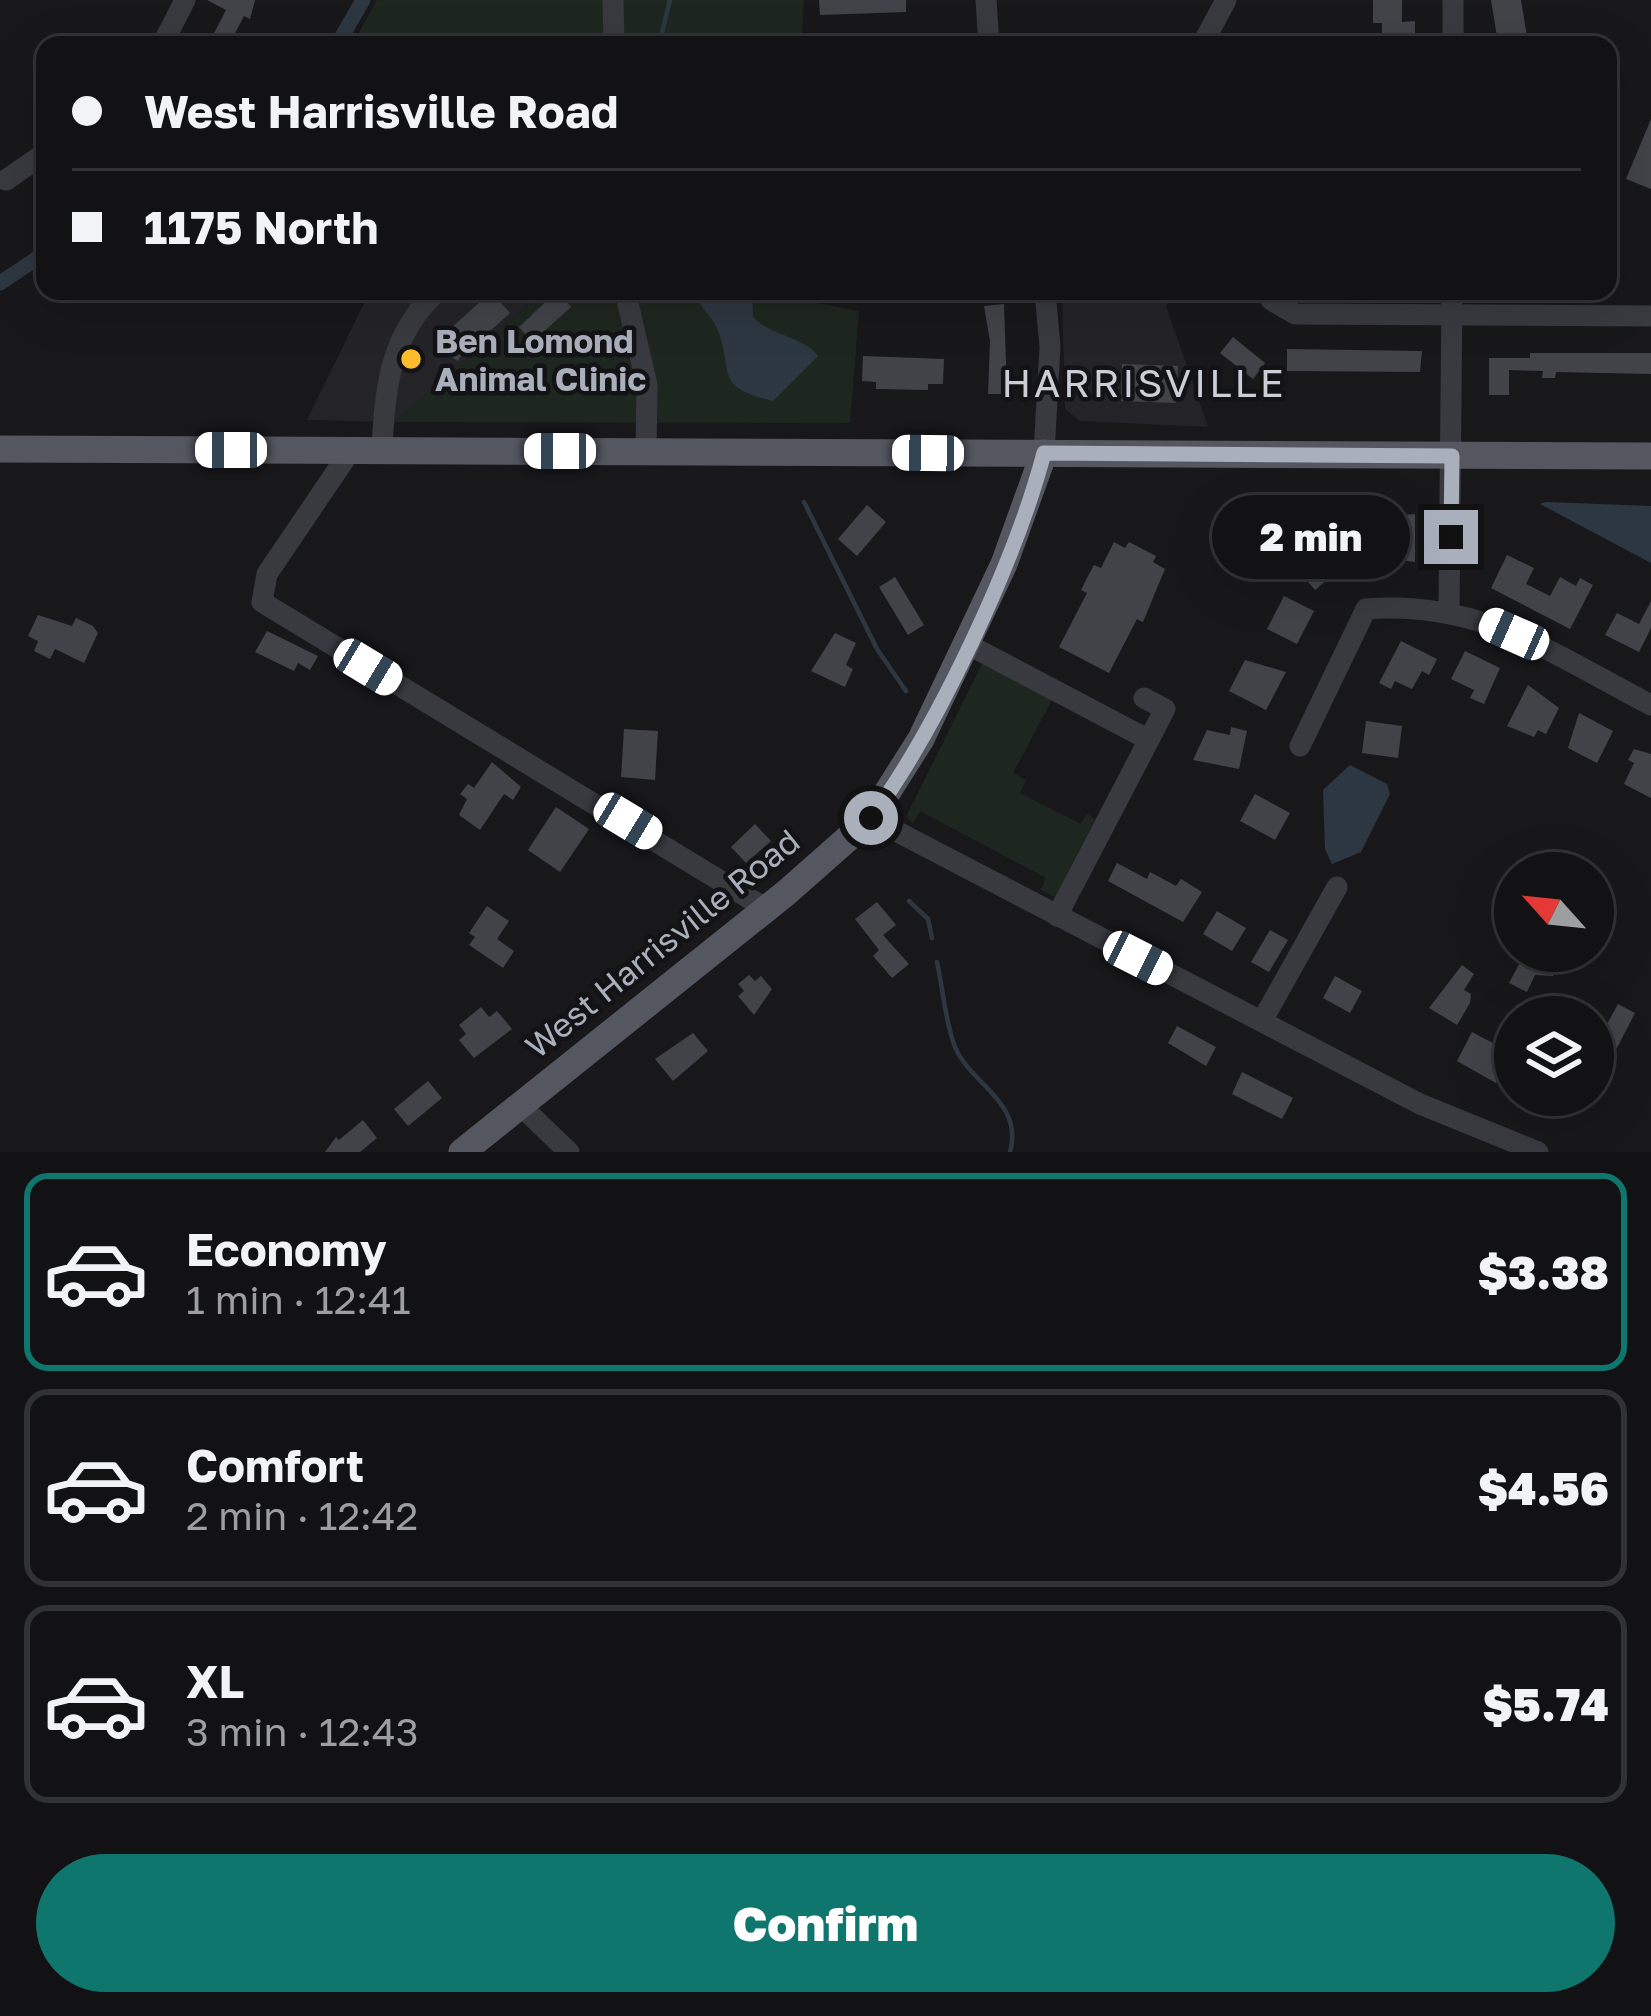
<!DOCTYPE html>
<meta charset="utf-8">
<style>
:root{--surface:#121214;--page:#1b1b1d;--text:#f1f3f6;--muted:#9c9ea0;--line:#313234;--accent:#0f766e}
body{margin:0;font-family:"Golos Text",sans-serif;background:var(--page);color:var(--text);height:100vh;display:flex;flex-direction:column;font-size:45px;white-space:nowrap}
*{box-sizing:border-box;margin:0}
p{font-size:39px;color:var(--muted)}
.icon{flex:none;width:66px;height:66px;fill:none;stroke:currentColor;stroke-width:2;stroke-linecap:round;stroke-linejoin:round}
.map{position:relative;height:1152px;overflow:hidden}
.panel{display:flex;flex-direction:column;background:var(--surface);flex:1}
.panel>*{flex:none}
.guide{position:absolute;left:36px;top:36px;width:1581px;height:264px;border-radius:24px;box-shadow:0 12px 48px #0002,0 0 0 3px var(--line);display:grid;align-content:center;height:264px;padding:0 36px;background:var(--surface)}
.needle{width:78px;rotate:297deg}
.fabs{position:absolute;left:1494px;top:852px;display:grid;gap:24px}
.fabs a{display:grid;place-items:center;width:120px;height:120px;border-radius:50%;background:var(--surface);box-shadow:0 12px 48px #0002,0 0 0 3px var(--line);font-size:60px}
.end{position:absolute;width:54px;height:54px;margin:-27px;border:15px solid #aaafbc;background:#111;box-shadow:0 0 0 6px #111}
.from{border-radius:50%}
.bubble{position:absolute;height:84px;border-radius:42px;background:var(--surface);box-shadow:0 12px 48px #0002,0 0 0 3px var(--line);font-size:39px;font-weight:800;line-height:84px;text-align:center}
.car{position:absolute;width:36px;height:72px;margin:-36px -18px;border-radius:15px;box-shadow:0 0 9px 3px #0007;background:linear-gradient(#fff 24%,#345 0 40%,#fff 0 76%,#345 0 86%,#fff 0)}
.guide b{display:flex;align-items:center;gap:42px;height:114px;font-size:45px}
.guide b+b{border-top:3px solid var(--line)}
.guide i{width:30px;height:30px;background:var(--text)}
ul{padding:21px 0 0;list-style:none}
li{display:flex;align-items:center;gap:36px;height:198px;margin:0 24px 18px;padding:0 12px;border:6px solid var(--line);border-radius:24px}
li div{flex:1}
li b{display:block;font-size:45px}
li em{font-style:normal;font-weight:800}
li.selected{border-color:var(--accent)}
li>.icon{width:108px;height:108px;stroke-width:1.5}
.action{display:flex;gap:24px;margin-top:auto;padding:24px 36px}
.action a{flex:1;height:138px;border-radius:72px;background:var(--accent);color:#fff;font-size:48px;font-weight:800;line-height:138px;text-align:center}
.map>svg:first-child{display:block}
</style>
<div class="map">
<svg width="1651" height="1152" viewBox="0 0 1651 1152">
<rect width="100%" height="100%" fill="#18181b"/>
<g fill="#242428">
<polygon points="370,291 543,291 395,422 307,420"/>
<polygon points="1062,291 1174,291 1166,306 1208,427 1080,421 1065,409"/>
</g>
<g fill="#1e271f">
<polygon points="377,0 804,0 801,45 352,45"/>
<polygon points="543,291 786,291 786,297 859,311 850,423 395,422"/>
<polygon points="984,660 1054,696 1013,773 1026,780 1020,793 1081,824 1087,814 1095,819 1055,897 1041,890 1046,878 920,811 913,823 906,817"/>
</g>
<g fill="#2d3741">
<path d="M 692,291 L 752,291 L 753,317 C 771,336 805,337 818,356 L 773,401 C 715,387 733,375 719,333 C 714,318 698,305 692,291 Z"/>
<polygon points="1546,502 1651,506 1651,563 1540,504"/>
<polygon points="1350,765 1387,784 1390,794 1361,852 1332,864 1325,849 1323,790"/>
</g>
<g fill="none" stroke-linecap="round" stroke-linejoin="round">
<g stroke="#2d3741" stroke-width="4.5">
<polyline points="659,45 670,0"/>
<polyline points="804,502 877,649 906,691"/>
<polyline points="909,901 928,919 932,938"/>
<path d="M 937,962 C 943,989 945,1021 955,1047 C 971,1085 1024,1102 1010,1152"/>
</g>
<g stroke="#2d3741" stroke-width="15">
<polyline points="337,45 363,0"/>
<polyline points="0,283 45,253"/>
</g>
</g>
<g fill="#424348">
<polygon points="207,0 255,0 250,19 244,16 229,45 208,45 226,10"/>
<polygon points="819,0 906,0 906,12 820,15"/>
<polygon points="1373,0 1402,0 1402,22 1415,21 1415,39 1382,33 1382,23 1373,23"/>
<polygon points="1491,0 1521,0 1528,43 1498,43"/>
<polygon points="1651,119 1651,189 1626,179"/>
<polygon points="557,291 571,307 532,342 519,327"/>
<polygon points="491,292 510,313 479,341 473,335 458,361 435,347 445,328 449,330"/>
<polygon points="1004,304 1007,394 988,394 990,341 984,306"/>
<polygon points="1233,337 1265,363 1253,379 1220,353"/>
<polygon points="1287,349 1422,351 1420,372 1287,371"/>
<polygon points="1530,353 1651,353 1651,374 1556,372 1555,378 1542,378 1543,371 1509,370 1509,395 1489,395 1489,358 1530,358"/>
<polygon points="863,356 944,359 943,384 928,384 928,390 876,389 876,382 862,381"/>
<polygon points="1122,364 1178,366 1176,403 1121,401"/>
<polygon points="867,505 886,522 857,556 838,539"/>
<polygon points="1415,514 1415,562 1373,557 1373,524 1384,524 1384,517"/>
<polygon points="1323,532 1348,562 1315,590 1289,560"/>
<polygon points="1114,542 1125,548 1129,542 1156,556 1153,562 1165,569 1143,622 1137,619 1109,673 1059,647 1087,593 1081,590 1087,578 1094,565 1101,568"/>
<polygon points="1507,555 1534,568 1526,584 1550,596 1560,577 1576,586 1580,578 1593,585 1570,629 1491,588"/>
<polygon points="895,577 924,625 908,635 879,587"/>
<polygon points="1284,596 1314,611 1297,644 1267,629"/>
<polygon points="1651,601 1651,628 1639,652 1605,635 1617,613 1639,624"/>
<polygon points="38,615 72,626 76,618 93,626 98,633 84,663 55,649 50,659 34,651 38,641 28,636"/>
<polygon points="267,631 318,656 310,670 298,663 294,671 255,652"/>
<polygon points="835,633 856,643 846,665 853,669 845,687 811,671"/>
<polygon points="1401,641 1437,659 1429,675 1422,671 1412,689 1395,681 1391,689 1379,683"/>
<polygon points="1465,651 1500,668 1484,704 1470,698 1474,690 1451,679"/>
<polygon points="1245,660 1286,672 1266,710 1229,691"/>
<polygon points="1528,685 1559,708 1546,734 1538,730 1534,737 1507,726"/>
<polygon points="1579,713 1613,731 1597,763 1568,748"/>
<polygon points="1366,721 1402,726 1398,758 1362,753"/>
<polygon points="1231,727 1247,731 1239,769 1193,760 1207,730 1230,735"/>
<polygon points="624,729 658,731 655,780 621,777"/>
<polygon points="1634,749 1651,754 1651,798 1624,784 1634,763 1628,760"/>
<polygon points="492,762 521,787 513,800 504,794 480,830 459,815 467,799 460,794 468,784 474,788"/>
<polygon points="1255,794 1290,813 1275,840 1240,821"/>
<polygon points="556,807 589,829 560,872 528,850"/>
<polygon points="755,824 771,841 746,863 731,847"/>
<polygon points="1117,863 1147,879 1150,872 1176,886 1181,879 1202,892 1183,922 1108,881"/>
<polygon points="877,902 896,925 883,935 909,964 892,978 873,956 879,950 855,919"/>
<polygon points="487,906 509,921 497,939 514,951 503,968 469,945 475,937 469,933"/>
<polygon points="1217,911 1246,928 1232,951 1203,934"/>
<polygon points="1270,930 1288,940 1269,972 1251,962"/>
<polygon points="1526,951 1565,951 1553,976 1535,975 1527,992 1509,983"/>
<polygon points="1462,965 1474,974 1464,990 1471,994 1470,1003 1457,1025 1429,1008"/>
<polygon points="749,975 755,981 761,976 772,989 754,1015 738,996 744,991 738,984"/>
<polygon points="1335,976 1362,991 1350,1013 1323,998"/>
<polygon points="1618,1004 1635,1013 1617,1048 1599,1039"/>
<polygon points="481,1007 489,1017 497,1011 512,1029 474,1058 459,1040 466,1034 459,1025"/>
<polygon points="1177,1026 1216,1047 1206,1066 1168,1043"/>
<polygon points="1472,1032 1502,1048 1498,1056 1507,1060 1496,1083 1457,1061"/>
<polygon points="693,1033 708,1051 673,1081 655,1059"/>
<polygon points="1242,1072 1293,1098 1282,1119 1232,1094"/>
<polygon points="428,1081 442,1098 408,1126 394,1109"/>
<polygon points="363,1120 377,1138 360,1152 325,1152 336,1137 339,1140"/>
</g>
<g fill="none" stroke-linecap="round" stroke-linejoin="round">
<g stroke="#393a40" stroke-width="21">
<polyline points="613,0 614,45"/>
<polyline points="986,0 989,45"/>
<polyline points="162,45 185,0"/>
<polyline points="1202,45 1226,0"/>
<polyline points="1453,45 1453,0"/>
<polyline points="6,180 45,153"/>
<polyline points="625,291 647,385 646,451"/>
<polyline points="1271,300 1295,314 1651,316"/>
<polyline points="351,450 267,574 262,602 765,908"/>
<path d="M 382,451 C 384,392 390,332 438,291"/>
<polyline points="1044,453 1050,347 1045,291"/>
<polyline points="1449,610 1452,291"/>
<polyline points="967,644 1149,740"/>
<path d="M 1300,746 L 1366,609 C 1482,600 1552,654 1651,705"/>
<polyline points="871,818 1420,1104 1538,1152"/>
<polyline points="1057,916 1165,709 1144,698"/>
<polyline points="1262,1021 1337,887"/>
<polyline points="520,1105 569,1152"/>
</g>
<g stroke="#555760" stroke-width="27">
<polyline points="0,449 1651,456"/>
<polyline points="462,1152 786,893 871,818 921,739 1004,564 1044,453"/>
</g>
</g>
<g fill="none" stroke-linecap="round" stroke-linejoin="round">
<path stroke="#aaafbc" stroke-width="15" d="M 871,818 C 938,727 1015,562 1044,453 L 1452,456 L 1451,537"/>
</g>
<circle fill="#ffbc2c" stroke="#131316" stroke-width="4.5" cx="411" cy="359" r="12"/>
<g text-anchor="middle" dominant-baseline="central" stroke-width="9" stroke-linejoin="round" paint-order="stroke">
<g font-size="33" font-weight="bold" fill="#aaafbc" stroke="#131316" text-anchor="start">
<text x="435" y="340">Ben Lomond<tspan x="435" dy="38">Animal Clinic</tspan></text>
</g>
<g font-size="33" fill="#aaafbc" stroke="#131316">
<text transform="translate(662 943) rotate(-39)">West Harrisville Road</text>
</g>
<g font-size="39" letter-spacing="3" fill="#cbced7" stroke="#131316">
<text x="1144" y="382">HARRISVILLE</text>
</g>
</g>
</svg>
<div class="fabs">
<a><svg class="needle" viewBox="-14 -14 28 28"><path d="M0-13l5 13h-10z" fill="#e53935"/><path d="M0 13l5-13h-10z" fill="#9c9ea0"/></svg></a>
<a><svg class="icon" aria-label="layers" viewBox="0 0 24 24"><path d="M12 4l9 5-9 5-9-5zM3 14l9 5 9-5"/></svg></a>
</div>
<i class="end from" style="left:871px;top:818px"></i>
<i class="end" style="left:1451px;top:537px"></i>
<div class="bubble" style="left:1212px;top:495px;width:198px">2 min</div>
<i class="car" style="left:231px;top:450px;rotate:270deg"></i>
<i class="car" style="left:560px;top:451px;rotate:270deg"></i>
<i class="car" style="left:928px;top:453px;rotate:271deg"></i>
<i class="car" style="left:1514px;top:634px;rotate:294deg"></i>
<i class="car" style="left:368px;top:667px;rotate:121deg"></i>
<i class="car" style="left:628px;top:821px;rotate:121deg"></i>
<i class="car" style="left:1138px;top:958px;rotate:117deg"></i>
<div class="guide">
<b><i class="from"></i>West Harrisville Road</b>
<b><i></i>1175 North</b>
</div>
</div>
<section class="panel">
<ul>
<li class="selected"><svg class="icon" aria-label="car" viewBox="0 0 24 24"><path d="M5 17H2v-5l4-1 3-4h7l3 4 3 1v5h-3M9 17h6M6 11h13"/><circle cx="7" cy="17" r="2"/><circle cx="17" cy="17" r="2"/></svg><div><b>Economy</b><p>1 min · 12:41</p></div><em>$3.38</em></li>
<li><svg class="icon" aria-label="car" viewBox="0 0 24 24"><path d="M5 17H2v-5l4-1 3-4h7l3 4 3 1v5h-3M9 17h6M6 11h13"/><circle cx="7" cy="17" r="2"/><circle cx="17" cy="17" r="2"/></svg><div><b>Comfort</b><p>2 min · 12:42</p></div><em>$4.56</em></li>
<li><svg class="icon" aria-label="car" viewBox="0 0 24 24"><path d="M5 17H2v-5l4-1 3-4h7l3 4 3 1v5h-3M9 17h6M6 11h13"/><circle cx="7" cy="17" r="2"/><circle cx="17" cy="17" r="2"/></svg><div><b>XL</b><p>3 min · 12:43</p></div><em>$5.74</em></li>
</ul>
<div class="action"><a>Confirm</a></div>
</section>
